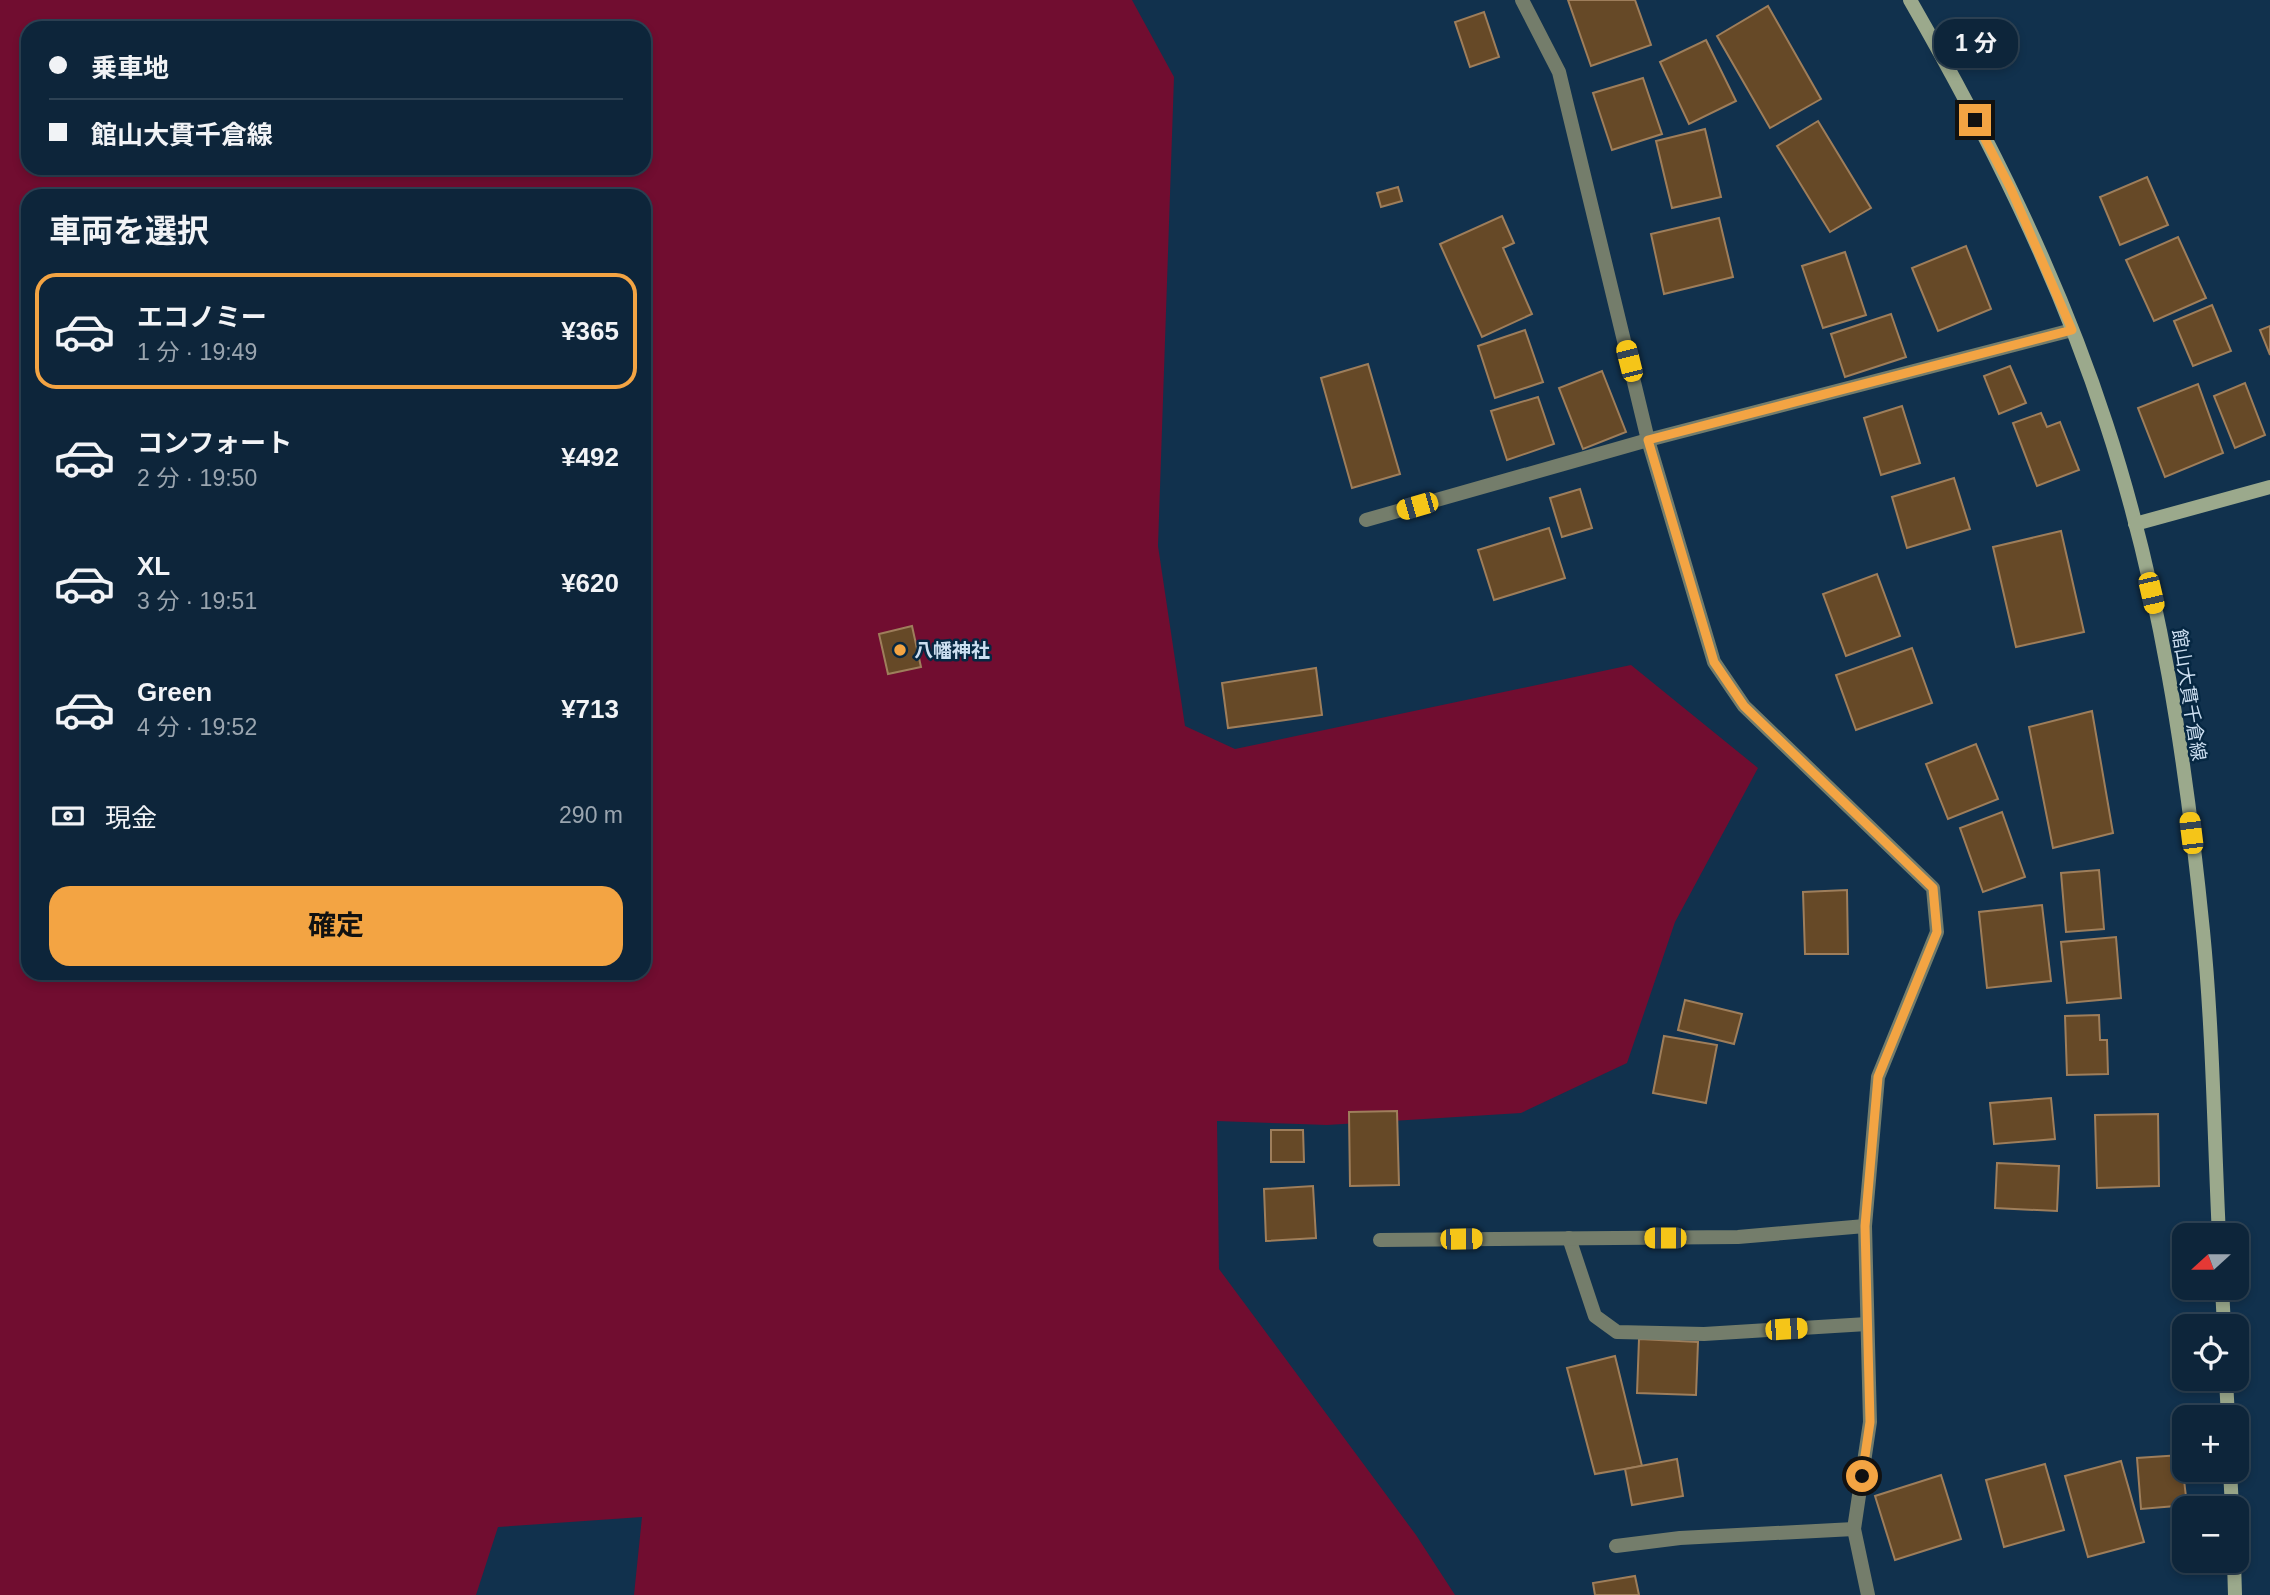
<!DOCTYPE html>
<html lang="ja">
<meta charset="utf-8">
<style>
:root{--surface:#0d253a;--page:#162d42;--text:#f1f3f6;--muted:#9aa5af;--line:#2d4254;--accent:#f3a443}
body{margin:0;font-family:Helvetica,"Noto Sans JP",sans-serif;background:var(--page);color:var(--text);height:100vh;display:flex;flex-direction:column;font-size:26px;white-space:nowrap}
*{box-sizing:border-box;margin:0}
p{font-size:23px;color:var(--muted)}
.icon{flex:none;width:38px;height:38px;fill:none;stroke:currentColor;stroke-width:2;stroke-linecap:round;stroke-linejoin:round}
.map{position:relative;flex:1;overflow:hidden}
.side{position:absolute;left:21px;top:189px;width:630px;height:791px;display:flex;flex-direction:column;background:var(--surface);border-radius:21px;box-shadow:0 4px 10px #0003,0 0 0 2px var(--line)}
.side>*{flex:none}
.top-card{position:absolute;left:21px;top:21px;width:630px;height:154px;border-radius:21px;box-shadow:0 4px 10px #0003,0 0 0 2px var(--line);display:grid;align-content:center;height:154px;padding:0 28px;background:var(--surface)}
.needle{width:46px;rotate:249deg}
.buttons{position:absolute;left:2172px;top:1223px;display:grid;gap:14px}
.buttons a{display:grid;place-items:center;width:77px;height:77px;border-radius:14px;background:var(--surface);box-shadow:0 4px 10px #0003,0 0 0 2px var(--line);font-size:35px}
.end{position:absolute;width:32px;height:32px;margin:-16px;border:9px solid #f3a443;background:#111;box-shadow:0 0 0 4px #111}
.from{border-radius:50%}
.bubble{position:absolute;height:49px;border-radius:21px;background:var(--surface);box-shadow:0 4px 10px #0003,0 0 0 2px var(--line);font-size:23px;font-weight:700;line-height:49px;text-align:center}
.car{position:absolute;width:21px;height:42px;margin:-21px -10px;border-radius:9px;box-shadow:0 0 5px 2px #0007;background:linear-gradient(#f5c518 24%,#345 0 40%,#f5c518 0 76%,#345 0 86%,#f5c518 0)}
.top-card b{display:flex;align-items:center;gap:24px;height:66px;font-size:26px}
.top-card b+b{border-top:2px solid var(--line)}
.top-card i{width:18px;height:18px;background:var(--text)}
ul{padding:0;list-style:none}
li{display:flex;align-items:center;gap:21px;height:116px;margin:0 14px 10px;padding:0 14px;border:4px solid transparent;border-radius:21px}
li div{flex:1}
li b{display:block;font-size:26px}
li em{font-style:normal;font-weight:700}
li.selected{border-color:var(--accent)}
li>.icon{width:63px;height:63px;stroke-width:1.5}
h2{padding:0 28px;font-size:32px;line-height:84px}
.pay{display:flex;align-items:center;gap:18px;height:77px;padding:0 28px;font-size:26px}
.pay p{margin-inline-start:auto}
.action{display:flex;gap:14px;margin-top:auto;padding:14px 28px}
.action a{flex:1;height:80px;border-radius:21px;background:var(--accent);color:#111;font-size:28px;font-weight:700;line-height:80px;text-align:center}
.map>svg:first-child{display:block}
</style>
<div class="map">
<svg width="2270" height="1595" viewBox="0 0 2270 1595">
<rect width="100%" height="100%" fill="#11314d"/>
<path fill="#710d30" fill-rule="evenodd" d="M 0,0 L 1132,0 L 1174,77 L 1158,546 L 1185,726 L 1235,749 L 1631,665 L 1758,768 L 1675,922 L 1627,1063 L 1521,1113 L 1327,1125 L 1217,1121 L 1219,1269 L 1416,1535 L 1455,1595 L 634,1595 L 642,1517 L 498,1527 L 476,1595 L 0,1595 ZM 28,28 L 644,28 L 644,168 L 28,168 ZM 28,196 L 644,196 L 644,973 L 28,973 Z"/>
<g fill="#664927" stroke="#9e7e5b" stroke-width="2">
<polygon points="1568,0 1635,0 1651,45 1591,66"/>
<polygon points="1768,6 1821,99 1770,128 1717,36"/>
<polygon points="1484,12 1499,57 1470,67 1455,22"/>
<polygon points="1706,40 1736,101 1689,124 1660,62"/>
<polygon points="1643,78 1662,134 1612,150 1593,93"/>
<polygon points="1818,121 1871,208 1830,232 1777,146"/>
<polygon points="1705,129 1721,197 1672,208 1656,141"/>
<polygon points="2147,177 2168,225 2120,245 2100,197"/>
<polygon points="1398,187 1402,201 1381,207 1377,193"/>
<polygon points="1502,216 1514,243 1503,248 1532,314 1482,337 1440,244"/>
<polygon points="1719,218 1733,277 1664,294 1651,234"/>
<polygon points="2178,237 2206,298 2154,321 2126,260"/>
<polygon points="1966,246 1991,309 1938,331 1912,268"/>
<polygon points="1845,252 1866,315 1823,328 1802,266"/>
<polygon points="2212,305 2231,351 2193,366 2174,321"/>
<polygon points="1891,314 1906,357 1845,377 1831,334"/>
<polygon points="2270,326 2270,355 2260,330"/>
<polygon points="1525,330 1543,382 1495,398 1478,346"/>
<polygon points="1368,364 1400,474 1352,488 1321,378"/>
<polygon points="2010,366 2026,403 1999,414 1984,376"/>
<polygon points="1602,371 1626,432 1583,449 1559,388"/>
<polygon points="2245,383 2265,435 2235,448 2214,396"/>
<polygon points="2198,384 2223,453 2165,477 2138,408"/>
<polygon points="1538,397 1554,444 1507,460 1491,411"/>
<polygon points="1902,406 1920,463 1881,475 1864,418"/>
<polygon points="2041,413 2047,427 2060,422 2079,470 2037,486 2013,423"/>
<polygon points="1954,478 1970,529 1907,548 1892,497"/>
<polygon points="1580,489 1592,528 1562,537 1550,498"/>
<polygon points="1549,528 1565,578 1494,600 1478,550"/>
<polygon points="2061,531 2084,632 2016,647 1993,547"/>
<polygon points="1877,574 1900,636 1846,656 1823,594"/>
<polygon points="912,626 921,667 888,674 879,634"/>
<polygon points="1912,648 1932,703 1856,730 1836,675"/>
<polygon points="1316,668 1322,715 1228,728 1222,683"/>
<polygon points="2092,711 2113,833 2053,848 2029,727"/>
<polygon points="1976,744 1998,799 1948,819 1926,764"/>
<polygon points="2002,812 2025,877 1983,892 1960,828"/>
<polygon points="2099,870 2104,929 2066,932 2061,873"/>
<polygon points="1847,890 1848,954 1805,954 1803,892"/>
<polygon points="2042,905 2051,981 1987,988 1979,912"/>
<polygon points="2116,937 2121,998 2067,1003 2061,942"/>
<polygon points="1685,1000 1742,1014 1734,1044 1678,1030"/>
<polygon points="2099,1015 2100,1040 2107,1040 2108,1074 2067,1075 2065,1016"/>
<polygon points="1664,1036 1717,1045 1706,1103 1653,1093"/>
<polygon points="2051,1098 2055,1139 1994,1144 1990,1103"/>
<polygon points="1397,1111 1399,1185 1350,1186 1349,1112"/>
<polygon points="2158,1114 2159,1186 2097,1188 2095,1115"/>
<polygon points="1271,1130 1303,1130 1304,1162 1271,1162"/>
<polygon points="1997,1163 2059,1166 2057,1211 1995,1208"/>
<polygon points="1313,1186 1316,1238 1266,1241 1264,1189"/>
<polygon points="1639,1339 1698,1342 1696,1395 1637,1393"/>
<polygon points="1615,1356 1642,1466 1595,1474 1567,1368"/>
<polygon points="2181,1455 2187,1505 2141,1509 2137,1458"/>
<polygon points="1677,1459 1683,1496 1632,1505 1625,1469"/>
<polygon points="2121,1461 2144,1542 2088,1557 2065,1476"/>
<polygon points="2045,1464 2064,1530 2004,1547 1986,1480"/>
<polygon points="1941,1475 1961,1539 1895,1560 1875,1496"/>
<polygon points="1635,1576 1639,1595 1595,1595 1593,1583"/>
</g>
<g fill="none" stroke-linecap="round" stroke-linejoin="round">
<g stroke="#747d6b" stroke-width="14">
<polyline points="1569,1238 1595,1316 1617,1332 1704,1334 1867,1324"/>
<polyline points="1380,1240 1738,1237 1865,1226"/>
<polyline points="1616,1546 1680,1538 1854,1529"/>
</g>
<g stroke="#747d6b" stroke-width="14">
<polyline points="1522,0 1559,72 1648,440 1714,662 1744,706 1933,888 1937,932 1878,1077 1865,1226 1870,1422 1854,1529 1868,1595"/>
<polyline points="1366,520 1648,440 2072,330"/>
</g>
<g stroke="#9ba98c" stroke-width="14">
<path d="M 1910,0 C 1987,134 2058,275 2106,423 C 2160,587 2186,760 2203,931 C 2213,1032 2214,1134 2219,1236"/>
<polyline points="2135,524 2270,487"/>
<polyline points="2222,1288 2224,1326"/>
<polyline points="2226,1379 2228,1418"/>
<polyline points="2230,1470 2232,1508"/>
<polyline points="2234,1561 2235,1595"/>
</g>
</g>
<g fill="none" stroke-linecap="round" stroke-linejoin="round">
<polyline stroke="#f3a443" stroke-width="9" points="1862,1476 1870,1422 1865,1226 1878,1077 1937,932 1933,888 1744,706 1714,662 1648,440 2072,330 2011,189 1975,120"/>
</g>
<circle fill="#f3a443" stroke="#062742" stroke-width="2.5" cx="900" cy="650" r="7"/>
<g text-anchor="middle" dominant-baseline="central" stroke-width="5" stroke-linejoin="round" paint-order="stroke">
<g font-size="19" font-weight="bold" fill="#cddff1" stroke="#062742" text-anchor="start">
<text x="914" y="650">八幡神社</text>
</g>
<g font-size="19" fill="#cddff1" stroke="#062742">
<text transform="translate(2189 695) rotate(81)">館山大貫千倉線</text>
</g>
</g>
</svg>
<div class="buttons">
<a><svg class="needle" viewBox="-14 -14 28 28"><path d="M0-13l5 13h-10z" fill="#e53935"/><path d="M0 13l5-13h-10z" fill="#9aa5af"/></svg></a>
<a><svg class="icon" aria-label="locate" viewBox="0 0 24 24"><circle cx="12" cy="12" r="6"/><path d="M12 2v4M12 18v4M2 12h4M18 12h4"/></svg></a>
<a>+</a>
<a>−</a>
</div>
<i class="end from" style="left:1862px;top:1476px"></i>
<i class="end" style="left:1975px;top:120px"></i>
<div class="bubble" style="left:1934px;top:19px;width:84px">1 分</div>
<i class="car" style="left:1629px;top:361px;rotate:346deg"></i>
<i class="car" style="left:1417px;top:506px;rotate:254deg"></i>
<i class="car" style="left:2151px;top:593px;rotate:167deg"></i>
<i class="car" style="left:2191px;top:833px;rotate:353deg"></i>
<i class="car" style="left:1665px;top:1238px;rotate:270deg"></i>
<i class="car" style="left:1461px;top:1239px;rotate:89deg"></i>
<i class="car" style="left:1786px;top:1329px;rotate:86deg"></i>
<div class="top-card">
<b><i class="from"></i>乗車地</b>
<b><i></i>館山大貫千倉線</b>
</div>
<section class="side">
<h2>車両を選択</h2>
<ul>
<li class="selected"><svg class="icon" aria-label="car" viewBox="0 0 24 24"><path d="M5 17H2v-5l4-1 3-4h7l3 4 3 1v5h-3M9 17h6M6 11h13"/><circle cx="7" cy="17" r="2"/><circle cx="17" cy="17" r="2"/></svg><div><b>エコノミー</b><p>1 分 · 19:49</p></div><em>¥365</em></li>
<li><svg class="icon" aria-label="car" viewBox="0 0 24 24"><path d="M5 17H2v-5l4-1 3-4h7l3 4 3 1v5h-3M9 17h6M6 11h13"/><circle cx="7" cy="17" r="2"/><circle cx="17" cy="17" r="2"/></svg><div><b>コンフォート</b><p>2 分 · 19:50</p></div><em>¥492</em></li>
<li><svg class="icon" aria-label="car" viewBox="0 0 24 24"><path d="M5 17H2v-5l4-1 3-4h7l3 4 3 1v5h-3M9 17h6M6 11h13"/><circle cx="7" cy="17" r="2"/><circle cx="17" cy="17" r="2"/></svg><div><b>XL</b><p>3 分 · 19:51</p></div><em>¥620</em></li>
<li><svg class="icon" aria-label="car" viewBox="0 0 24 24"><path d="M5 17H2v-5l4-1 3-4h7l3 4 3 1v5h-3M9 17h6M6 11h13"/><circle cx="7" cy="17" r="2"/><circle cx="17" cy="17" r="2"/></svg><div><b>Green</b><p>4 分 · 19:52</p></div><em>¥713</em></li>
</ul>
<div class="pay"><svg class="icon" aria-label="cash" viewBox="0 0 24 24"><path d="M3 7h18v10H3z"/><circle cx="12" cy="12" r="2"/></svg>現金<p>290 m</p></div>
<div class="action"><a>確定</a></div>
</section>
</div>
